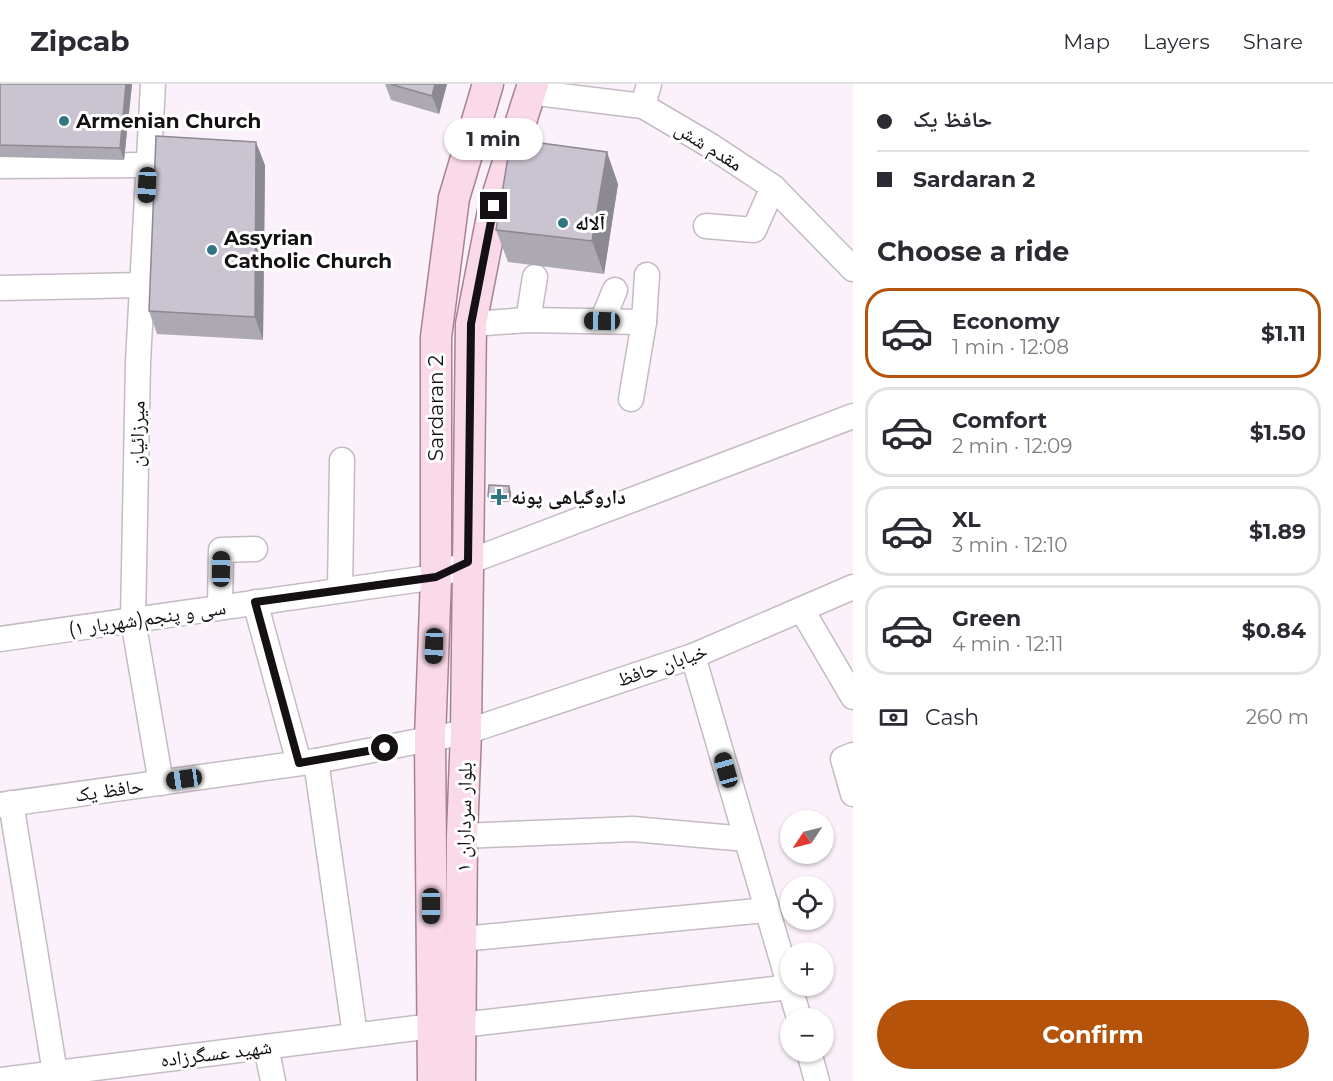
<!DOCTYPE html>
<meta charset="utf-8">
<style>
:root{--surface:#fff;--page:#f7f7f7;--text:#2b2b33;--muted:#7c7c81;--line:#e1e1e2;--accent:#b45309}
body{margin:0;font-family:Montserrat,"Noto Naskh Arabic",sans-serif;background:var(--page);color:var(--text);height:100vh;display:flex;flex-direction:column;font-size:22px;white-space:nowrap}
*{box-sizing:border-box;margin:0}
p{font-size:20px;color:var(--muted)}
.icon{flex:none;width:33px;height:33px;fill:none;stroke:currentColor;stroke-width:2;stroke-linecap:round;stroke-linejoin:round}
.map{position:relative;flex:1;overflow:hidden}
.details{display:flex;flex-direction:column;background:var(--surface);width:480px}
.details>*{flex:none}
.top-card{display:grid;align-content:center;height:132px;padding:0 24px;background:var(--surface)}
.needle{width:39px;rotate:235deg}
.buttons{position:absolute;left:780px;top:726px;display:grid;gap:12px}
.buttons a{display:grid;place-items:center;width:54px;height:54px;border-radius:50%;background:var(--surface);box-shadow:0 2px 4px #0004;font-size:30px}
.end{position:absolute;width:27px;height:27px;margin:-14px;border:8px solid #141014;background:#fff;box-shadow:0 0 0 3px #fff}
.from{border-radius:50%}
.bubble{position:absolute;height:42px;border-radius:21px;background:var(--surface);box-shadow:0 2px 4px #0004;font-size:20px;font-weight:700;line-height:42px;text-align:center}
.car{position:absolute;width:18px;height:36px;margin:-18px -9px;border-radius:8px;box-shadow:0 0 4px 2px #0007;background:linear-gradient(#222 24%,#8ab4d8 0 40%,#222 0 76%,#8ab4d8 0 86%,#222 0)}
.top-card b{display:flex;align-items:center;gap:21px;height:57px;font-size:22px}
.top-card b+b{border-top:2px solid var(--line)}
.top-card i{width:15px;height:15px;background:var(--text)}
ul{padding:0;list-style:none}
li{display:flex;align-items:center;gap:18px;height:90px;margin:0 12px 9px;padding:0 12px;border:3px solid var(--line);border-radius:24px}
li div{flex:1}
li b{display:block;font-size:22px}
li em{font-style:normal;font-weight:700}
li.selected{border-color:var(--accent)}
li>.icon{width:54px;height:54px;stroke-width:1.5}
h2{padding:0 24px;font-size:27px;line-height:72px}
.pay{display:flex;align-items:center;gap:15px;height:66px;padding:0 24px;font-size:22px}
.pay p{margin-inline-start:auto}
.button{display:flex;gap:12px;margin-top:auto;padding:12px 24px}
.button a{flex:1;height:69px;border-radius:36px;background:var(--accent);color:#fff;font-size:24px;font-weight:700;line-height:69px;text-align:center}
header{display:flex;align-items:center;gap:36px;box-sizing:border-box;height:84px;padding:0 30px;background:var(--surface);border-bottom:2px solid var(--line)}
header strong{font-size:28px}
nav{display:flex;gap:33px;margin-inline-start:auto;font-size:21px}
main{display:flex;flex:1;min-height:0}
.map>svg:first-child{display:block}
</style>
<header>
<strong>Zipcab</strong>
<nav><a>Map</a><a>Layers</a><a>Share</a></nav>
</header>
<main>
<div class="map">
<svg width="853" height="997" viewBox="0 0 853 997">
<rect width="100%" height="100%" fill="#fbf1fa"/>
<g fill="none" stroke-linecap="round" stroke-linejoin="round">
<defs>
<g id="minor">
<polyline points="153,0 138,278 133,536 161,699"/>
<polyline points="529,8 643,22 711,62 773,103 853,185"/>
<polyline points="643,22 649,0"/>
<polyline points="0,82 148,81"/>
<polyline points="706,142 754,146 773,103"/>
<polyline points="0,204 142,201"/>
<polyline points="528,236 535,193"/>
<polyline points="602,237 615,206"/>
<polyline points="471,240 528,236 644,238"/>
<polyline points="631,315 644,238 647,191"/>
<polyline points="340,506 342,376"/>
<polyline points="255,518 299,679"/>
<polyline points="220,523 221,466 255,465"/>
<polyline points="802,526 853,613"/>
<polyline points="0,555 436,493 468,478 853,332"/>
<polyline points="693,572 799,934"/>
<polyline points="853,671 843,675 853,710"/>
<polyline points="316,677 355,951"/>
<polyline points="11,719 55,989"/>
<polyline points="0,721 316,677 466,648 693,572 853,503"/>
<polyline points="462,752 633,745 746,755"/>
<polyline points="462,855 767,826"/>
<polyline points="461,941 790,903"/>
<polyline points="266,963 273,997"/>
<polyline points="809,968 817,997"/>
<polyline points="0,996 432,942"/>
</g>
<g id="major">
<polyline points="433,997 430,655 436,493 436,253 454,114 488,0"/>
<polyline points="460,997 462,752 466,648 471,240 494,122 533,0"/>
</g>
</defs>
<use href="#minor" stroke="#c4bbc4" stroke-width="27"/>
<use href="#major" stroke="#a78293" stroke-width="33"/>
<use href="#minor" stroke="#fff" stroke-width="24"/>
<use href="#major" stroke="#fad9e8" stroke-width="30"/>
</g>
<g fill="#ada9b3">
<polygon points="0,0 132,0 124,76 0,73"/>
<polygon points="385,0 447,0 439,30 391,16"/>
<polygon points="265,81 263,256 157,250 149,227"/>
<polygon points="618,100 604,190 508,178 496,146"/>
<polygon points="511,408 511,418 490,418 488,412"/>
</g>
<g fill="#8d8992">
<polygon points="126,0 132,0 124,76 120,64"/>
<polygon points="435,0 447,0 439,30 432,12"/>
<polygon points="256,58 265,81 263,256 255,233"/>
<polygon points="607,68 618,100 604,190 592,157"/>
<polygon points="509,402 511,408 511,418 509,412"/>
</g>
<g fill="#c9c4d0" stroke="#8d8992" stroke-width="1.5">
<polygon points="0,0 126,0 120,64 0,61"/>
<polygon points="390,0 435,0 432,12"/>
<polygon points="156,52 256,58 255,233 149,227"/>
<polygon points="511,55 607,68 592,157 496,146"/>
<polygon points="489,401 509,402 509,412 488,412"/>
</g>
<g fill="none" stroke-linecap="round" stroke-linejoin="round">
<polyline stroke="#141014" stroke-width="8" points="385,664 299,679 255,518 436,493 468,478 471,240 494,122"/>
</g>
<g fill="#307682" stroke="#fff" stroke-width="2">
<circle cx="64" cy="37" r="6"/>
<circle cx="563" cy="139" r="6"/>
<circle cx="212" cy="166" r="6"/>
<path d="M496 404h6v6h6v6h-6v6h-6v-6h-6v-6h6z"/>
</g>
<g text-anchor="middle" dominant-baseline="central" stroke-width="6" stroke-linejoin="round" paint-order="stroke">
<g font-size="20" font-weight="bold" fill="#141014" stroke="#fff" text-anchor="start">
<text x="76" y="37">Armenian Church</text>
<text x="575" y="139">آلاله</text>
<text x="224" y="154">Assyrian<tspan x="224" dy="23">Catholic Church</tspan></text>
<text x="511" y="413">داروگیاهی پونه</text>
</g>
<g font-size="20" fill="#141014" stroke="#fff">
<text transform="translate(709 62) rotate(32)">مقدم شش</text>
<text transform="translate(436 324) rotate(-90)">Sardaran 2</text>
<text transform="translate(137 350) rotate(-89)">میرزائیان</text>
<text transform="translate(147 534) rotate(-8)">سی و پنجم(شهریار ۱)</text>
<text transform="translate(662 581) rotate(-19)">خیابان حافظ</text>
<text transform="translate(109 706) rotate(-8)">حافظ یک</text>
<text transform="translate(464 733) rotate(-89)">بلوار سرداران ۱</text>
<text transform="translate(216 969) rotate(-7)">شهید عسگرزاده</text>
</g>
</g>
</svg>
<div class="buttons">
<a><svg class="needle" viewBox="-14 -14 28 28"><path d="M0-13l5 13h-10z" fill="#e53935"/><path d="M0 13l5-13h-10z" fill="#7c7c81"/></svg></a>
<a><svg class="icon" aria-label="locate" viewBox="0 0 24 24"><circle cx="12" cy="12" r="6"/><path d="M12 2v4M12 18v4M2 12h4M18 12h4"/></svg></a>
<a>+</a>
<a>−</a>
</div>
<i class="end from" style="left:385px;top:664px"></i>
<i class="end" style="left:494px;top:122px"></i>
<div class="bubble" style="left:444px;top:34px;width:99px">1 min</div>
<i class="car" style="left:147px;top:101px;rotate:183deg"></i>
<i class="car" style="left:602px;top:237px;rotate:271deg"></i>
<i class="car" style="left:221px;top:485px;rotate:1deg"></i>
<i class="car" style="left:434px;top:562px;rotate:182deg"></i>
<i class="car" style="left:726px;top:686px;rotate:344deg"></i>
<i class="car" style="left:184px;top:695px;rotate:262deg"></i>
<i class="car" style="left:431px;top:822px;rotate:180deg"></i>
</div>
<section class="details">
<div class="top-card">
<b><i class="from"></i>حافظ یک</b>
<b><i></i>Sardaran 2</b>
</div>
<h2>Choose a ride</h2>
<ul>
<li class="selected"><svg class="icon" aria-label="car" viewBox="0 0 24 24"><path d="M5 17H2v-5l4-1 3-4h7l3 4 3 1v5h-3M9 17h6M6 11h13"/><circle cx="7" cy="17" r="2"/><circle cx="17" cy="17" r="2"/></svg><div><b>Economy</b><p>1 min · 12:08</p></div><em>$1.11</em></li>
<li><svg class="icon" aria-label="car" viewBox="0 0 24 24"><path d="M5 17H2v-5l4-1 3-4h7l3 4 3 1v5h-3M9 17h6M6 11h13"/><circle cx="7" cy="17" r="2"/><circle cx="17" cy="17" r="2"/></svg><div><b>Comfort</b><p>2 min · 12:09</p></div><em>$1.50</em></li>
<li><svg class="icon" aria-label="car" viewBox="0 0 24 24"><path d="M5 17H2v-5l4-1 3-4h7l3 4 3 1v5h-3M9 17h6M6 11h13"/><circle cx="7" cy="17" r="2"/><circle cx="17" cy="17" r="2"/></svg><div><b>XL</b><p>3 min · 12:10</p></div><em>$1.89</em></li>
<li><svg class="icon" aria-label="car" viewBox="0 0 24 24"><path d="M5 17H2v-5l4-1 3-4h7l3 4 3 1v5h-3M9 17h6M6 11h13"/><circle cx="7" cy="17" r="2"/><circle cx="17" cy="17" r="2"/></svg><div><b>Green</b><p>4 min · 12:11</p></div><em>$0.84</em></li>
</ul>
<div class="pay"><svg class="icon" aria-label="cash" viewBox="0 0 24 24"><path d="M3 7h18v10H3z"/><circle cx="12" cy="12" r="2"/></svg>Cash<p>260 m</p></div>
<div class="button"><a>Confirm</a></div>
</section>
</main>
